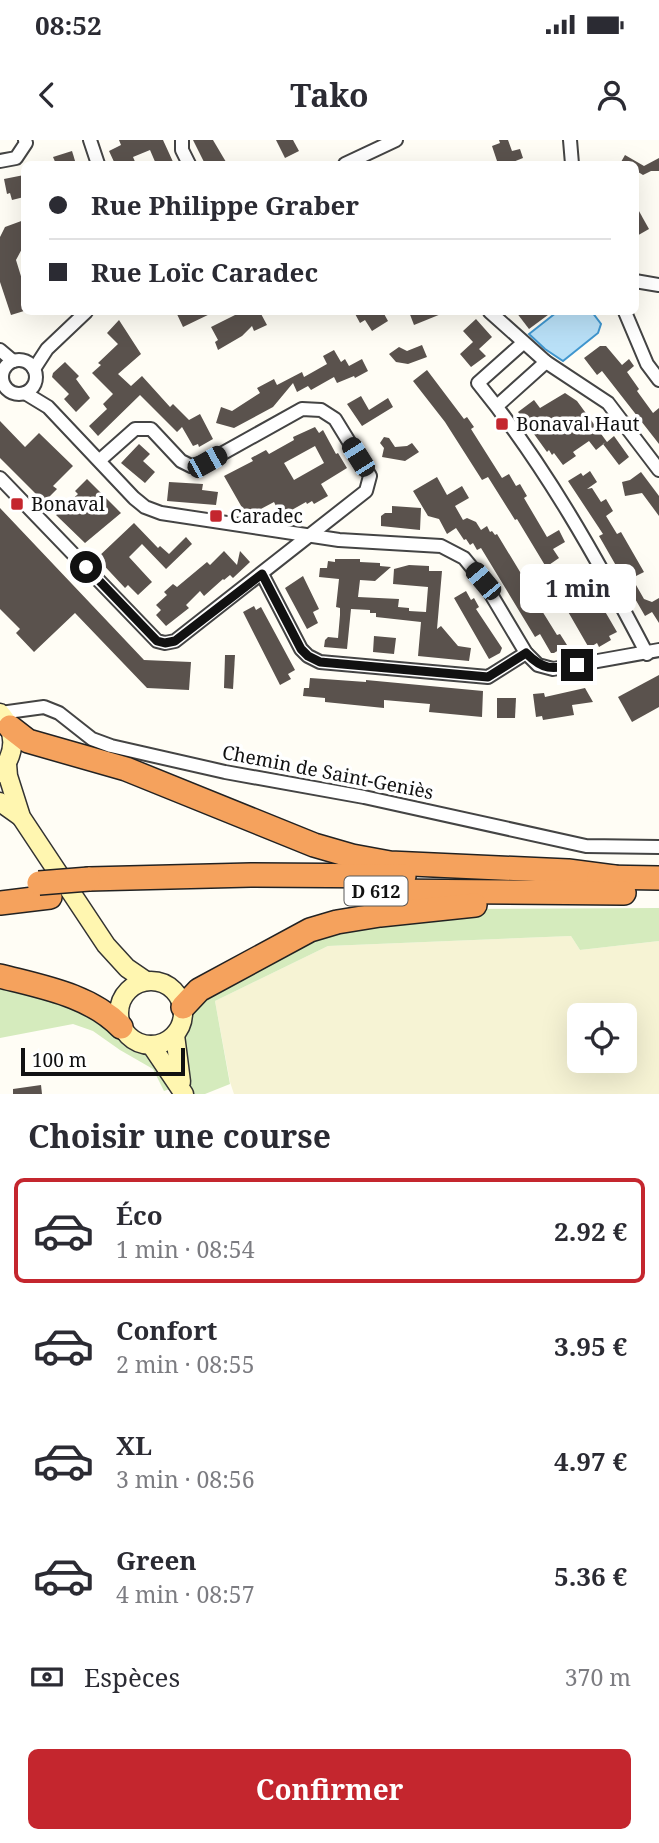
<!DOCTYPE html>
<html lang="fr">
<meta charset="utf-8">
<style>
:root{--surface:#fff;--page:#f7f7f7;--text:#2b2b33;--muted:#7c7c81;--line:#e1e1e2;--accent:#c4262e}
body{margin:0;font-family:"Noto Serif",serif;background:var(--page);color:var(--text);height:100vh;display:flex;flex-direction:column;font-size:26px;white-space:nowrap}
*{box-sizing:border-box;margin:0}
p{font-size:23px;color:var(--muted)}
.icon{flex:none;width:38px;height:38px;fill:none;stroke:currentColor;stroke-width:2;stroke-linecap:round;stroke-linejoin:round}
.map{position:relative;height:954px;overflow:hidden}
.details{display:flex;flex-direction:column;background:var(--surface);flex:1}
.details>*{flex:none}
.hud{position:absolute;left:21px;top:21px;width:618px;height:154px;border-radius:10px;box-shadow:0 7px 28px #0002;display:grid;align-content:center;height:154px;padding:0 28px;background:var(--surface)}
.tools{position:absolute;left:567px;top:863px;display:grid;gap:14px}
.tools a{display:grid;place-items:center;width:70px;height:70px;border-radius:10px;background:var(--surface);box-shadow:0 7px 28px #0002;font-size:35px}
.scale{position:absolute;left:21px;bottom:18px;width:164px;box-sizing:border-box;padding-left:7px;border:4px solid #111;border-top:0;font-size:19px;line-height:24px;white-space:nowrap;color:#111;-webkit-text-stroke:5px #fff;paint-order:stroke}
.end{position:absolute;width:32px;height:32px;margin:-16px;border:9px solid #111;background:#fff;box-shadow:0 0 0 4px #fff}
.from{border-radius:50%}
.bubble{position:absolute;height:49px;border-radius:10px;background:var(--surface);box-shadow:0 7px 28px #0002;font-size:23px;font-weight:700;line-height:49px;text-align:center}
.car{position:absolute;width:21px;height:42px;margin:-21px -10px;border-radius:9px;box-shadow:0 0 5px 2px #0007;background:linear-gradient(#222 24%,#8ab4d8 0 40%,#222 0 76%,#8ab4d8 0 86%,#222 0)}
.hud b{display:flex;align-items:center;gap:24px;height:66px;font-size:26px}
.hud b+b{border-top:2px solid var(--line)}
.hud i{width:18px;height:18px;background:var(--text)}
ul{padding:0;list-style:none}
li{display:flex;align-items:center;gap:21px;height:105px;margin:0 14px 10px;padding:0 14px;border:4px solid transparent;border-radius:10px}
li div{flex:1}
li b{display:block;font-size:26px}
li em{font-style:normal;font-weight:700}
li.current{border-color:var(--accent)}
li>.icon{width:63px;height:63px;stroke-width:1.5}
h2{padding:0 28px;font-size:32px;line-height:84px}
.pay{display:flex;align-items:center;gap:18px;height:77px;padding:0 28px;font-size:26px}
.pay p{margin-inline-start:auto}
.primary-button{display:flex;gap:14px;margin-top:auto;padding:14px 28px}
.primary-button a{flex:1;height:80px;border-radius:10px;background:var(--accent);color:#fff;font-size:28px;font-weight:700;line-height:80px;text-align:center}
.status{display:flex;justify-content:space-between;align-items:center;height:49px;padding:0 35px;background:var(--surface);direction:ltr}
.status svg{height:19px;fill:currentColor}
header{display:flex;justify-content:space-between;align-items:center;height:91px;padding:0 28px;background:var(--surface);font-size:32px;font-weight:700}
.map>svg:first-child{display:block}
</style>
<div class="status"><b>08:52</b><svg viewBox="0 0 49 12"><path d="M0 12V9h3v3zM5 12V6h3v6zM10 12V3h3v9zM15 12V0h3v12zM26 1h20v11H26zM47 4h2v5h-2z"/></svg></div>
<header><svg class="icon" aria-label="back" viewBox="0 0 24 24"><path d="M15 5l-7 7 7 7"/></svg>Tako<svg class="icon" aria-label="person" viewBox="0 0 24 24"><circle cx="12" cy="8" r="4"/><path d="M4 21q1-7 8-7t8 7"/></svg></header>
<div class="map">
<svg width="659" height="954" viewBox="0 0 659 954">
<rect width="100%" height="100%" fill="#fffdf5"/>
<path fill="#f6f3d4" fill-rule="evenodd" d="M 571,796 L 580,810 L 659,801 L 659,954 L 234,954 L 230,942 L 215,861 L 328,806 ZM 579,875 L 625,875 L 625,920 L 579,920 Z"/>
<g fill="#d5ebbd">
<polygon points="659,768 659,801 580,810 571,796 328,806 215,861 230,944 205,954 191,954 180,900 187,886 192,864 315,792 466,769"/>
<polygon points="0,844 87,869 113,887 130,904 152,916 173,948 164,951 153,929 120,910 93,891 73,884 0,898"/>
</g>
<polygon fill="#b9e0f7" stroke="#3f96cf" stroke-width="2" points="557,172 592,172 601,184 598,193 563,221 545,209 529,194"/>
<g fill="#5a524d" fill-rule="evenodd">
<polygon points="119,0 163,0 174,24 156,24 150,10 133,17 136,24 115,24 109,11 121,5"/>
<polygon points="193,0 213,0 226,22 221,24 205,24"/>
<polygon points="276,0 293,0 299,11 285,18"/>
<polygon points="499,0 508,0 512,11 520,9 523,18 508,24 498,24 492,6 500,3"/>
<polygon points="72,11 76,24 56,24 53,17"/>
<polygon points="625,15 644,26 659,18 659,31 651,31 643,35 635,30 635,24 626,24 621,22"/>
<polygon points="24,35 24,57 12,60 10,53 7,54 4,39"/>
<polygon points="635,64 649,89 635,97"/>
<polygon points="24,80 24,105 16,120 24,146 24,171 11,175 0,142 0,97 5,87"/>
<polygon points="176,172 214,172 183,187"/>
<polygon points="241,172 260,172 267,185 254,191 252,186 242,196 218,210 215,202 218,200 211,187"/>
<polygon points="354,172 383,172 388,181 372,191 365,180 360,183"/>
<polygon points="409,172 446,172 414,185"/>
<polygon points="516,172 552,172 529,189"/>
<polygon points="476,179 492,197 479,209 486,216 471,227 460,214 473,202 463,191"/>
<polygon points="119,180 141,214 118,234 131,246 142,236 170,267 173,264 189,280 200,274 213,299 199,307 198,304 193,306 182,287 177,292 140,255 98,296 89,286 107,269 103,264 113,254 92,233 101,225 98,223 118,204 107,193"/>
<polygon points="422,205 427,217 408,224 396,222 389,214 399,207 407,211"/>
<polygon points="600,206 606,206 622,225 629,219 634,226 627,232 639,249 637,251 653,273 659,268 659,304 602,231 597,235 584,218"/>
<polygon points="334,210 341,222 345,219 349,226 362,219 368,231 355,238 354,236 337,243 334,237 311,250 308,246 297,252 293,243 273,267 234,288 216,283 221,267 232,271 260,253 257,248 274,239 277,245 302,232 304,237 327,224 323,216"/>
<polygon points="65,222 79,236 76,239 90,258 76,272 64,259 69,254 52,237 53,233"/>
<polygon points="427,230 464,279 467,277 474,287 471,289 502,338 509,334 516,346 520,344 527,356 524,358 547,397 559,390 565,402 553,409 559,418 546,427 517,379 515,380 488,337 482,340 445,282 413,241"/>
<polygon points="565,253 577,261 607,302 614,296 629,317 619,325 603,304 606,302 596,310 589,301 573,312 576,316 563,325 554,313 552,315 549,310 547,312 518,272 534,260 540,268"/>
<polygon points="361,256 369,270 388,258 393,267 362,286 347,264"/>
<polygon points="0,281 25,307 39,293 73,326 53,346 57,349 44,362 0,318"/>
<path d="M 315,287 L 319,293 L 323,290 L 336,314 L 338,313 L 347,328 L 321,344 L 328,356 L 314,364 L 312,361 L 307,364 L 306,362 L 281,376 L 274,362 L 257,371 L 256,370 L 251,372 L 249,369 L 244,371 L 224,336 L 253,321 L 251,318 L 266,310 L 269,314 L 294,300 L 293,297 ZM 315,306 L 324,323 L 294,340 L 284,323 Z"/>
<polygon points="384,297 389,298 395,307 407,306 412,303 419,312 405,321 382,317 384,308 380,303"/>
<polygon points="139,304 150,314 143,321 155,332 145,343 121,323"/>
<polygon points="590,331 597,342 587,349 592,348 601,362 606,359 613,371 606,376 617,394 621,392 644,432 632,438 644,459 652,462 659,458 659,483 652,472 645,476 599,396 603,394 568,341 581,333 583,336"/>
<polygon points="641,332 659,356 659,376 642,353 625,356 622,342 630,340"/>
<polygon points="437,337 447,355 462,346 469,358 455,366 463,380 467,378 476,382 481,390 487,386 490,392 492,391 495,395 497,394 531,450 528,451 538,467 539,466 557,495 560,494 567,505 554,513 551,513 540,494 535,497 481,408 477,410 473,403 470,405 466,399 464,400 456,388 447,394 439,379 428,376 413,351"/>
<polygon points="87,339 121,373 85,403 56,375 78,354 75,351"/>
<polygon points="169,342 203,344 202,350 218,352 216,365 167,361"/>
<polygon points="392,366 421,368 420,390 381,386 381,376 385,373 392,373"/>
<polygon points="0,368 144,520 191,522 189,550 147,548 75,473 34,512 16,493 20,489 0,469"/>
<polygon points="134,383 158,408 160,406 169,414 186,397 192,404 166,429 142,404 129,417 152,442 138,455 128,445 125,448 97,418"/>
<polygon points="224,411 237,425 240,411 250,422 233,438 230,435 224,440 223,439 204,456 200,451 186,465 189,468 166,486 156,475 161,470 156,465 167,455 164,452 173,444 177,447 207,422 210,425"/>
<polygon points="335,419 360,419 360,422 380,423 380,426 391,427 375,441 360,440 358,457 399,459 398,467 409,468 409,471 426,472 428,447 393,444 394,429 409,425 429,426 429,431 442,431 437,489 441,486 458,506 471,508 469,521 418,516 421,482 376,477 376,473 370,473 370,470 351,469 347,509 324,507 325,500 328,497 338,498 340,475 340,468 336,467 339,439 319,437 320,428 327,428 328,421 335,422"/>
<polygon points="570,432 586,460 588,459 596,472 603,468 617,492 609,496 611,500 599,507 597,503 589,508 563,463 566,461 555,441"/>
<polygon points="303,436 319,469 313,472 318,483 307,489 285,448"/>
<polygon points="466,451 471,460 474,458 479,467 476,469 502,508 500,513 489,519 454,458"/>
<polygon points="254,466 256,470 261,467 295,530 288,534 291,539 280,545 243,472"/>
<polygon points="374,496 396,498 394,514 373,512"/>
<polygon points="225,515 235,515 233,549 224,548"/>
<polygon points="659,535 659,567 632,582 618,557"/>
<polygon points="310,538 366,542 366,540 483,551 482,577 429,572 430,564 384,560 384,568 325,562 325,558 303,556 304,548 309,548"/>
<polygon points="585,548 593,562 572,565 574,575 543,580 542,576 536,577 533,554 544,553 545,557"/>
<polygon points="497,558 516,558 515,578 497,578"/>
<polygon points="41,945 42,954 13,954 13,949"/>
</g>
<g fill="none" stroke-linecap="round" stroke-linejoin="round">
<defs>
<g id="street">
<polyline points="90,0 98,24"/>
<polyline points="182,0 182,10 189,24"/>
<polyline points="570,0 572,24"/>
<polyline points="0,21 16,18 26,3 25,0"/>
<polyline points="345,24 396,0"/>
<polyline points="635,141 659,145"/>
<polyline points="490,172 546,222 608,263 659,330"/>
<polyline points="625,172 647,224 659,240"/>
<path d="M 523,203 L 478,243 C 545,325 598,420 647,514"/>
<polyline points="0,210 13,221"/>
<circle cx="19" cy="237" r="17"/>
<polyline points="34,229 47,209 86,172"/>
<polyline points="25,253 48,267 134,358 145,367 161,373 339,400 441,406 464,418 483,441 526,513 538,525 553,529 659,510"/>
<polyline points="497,266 546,222"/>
<polyline points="0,338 157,501 165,503 175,501 366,351 370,336 335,279 321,270 302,269 207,322 191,326 181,321 151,289 135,289 100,320"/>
<polyline points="262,434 301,509 308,516 320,522 488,537 526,513"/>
<polyline points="0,573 44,567 59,573 92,599 111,606 225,632 364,657 586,706 659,707"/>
</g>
<g id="secondary">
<path d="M 0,573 C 17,592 16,613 0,633"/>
<polyline points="7,624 8,636 21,677 106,805 127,828 146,841"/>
<polyline points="0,662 21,677"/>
<circle cx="151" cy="873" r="32"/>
<polyline points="175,895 181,942"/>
<polyline points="151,905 184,954"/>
</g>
<g id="highway">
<polyline points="10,587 28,601 126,629 314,705 352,716 390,723 568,731 614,737"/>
<polyline points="599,737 659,738"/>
<polyline points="89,739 251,735 404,736"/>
<polyline points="378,751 624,753"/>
<polyline points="0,763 50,757"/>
<path d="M 0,836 C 42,847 90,855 121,887"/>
<polyline points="183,867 199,850 310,790 337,782 380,775 475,765"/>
</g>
</defs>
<use href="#street" stroke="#444" stroke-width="16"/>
<use href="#secondary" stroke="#333" stroke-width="21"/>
<use href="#highway" stroke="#222" stroke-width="26"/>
<use href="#street" stroke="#fff" stroke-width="12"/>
<use href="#secondary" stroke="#fff6b0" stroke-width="18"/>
<use href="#highway" stroke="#f5a25d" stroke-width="23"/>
<defs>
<polyline id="highway-bridge" points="39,743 89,739"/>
</defs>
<use href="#highway-bridge" stroke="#222" stroke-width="26" stroke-linecap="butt"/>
<use href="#highway-bridge" stroke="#f5a25d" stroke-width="23"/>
</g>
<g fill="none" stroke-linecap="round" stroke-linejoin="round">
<path stroke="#111" stroke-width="9" d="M 86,427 L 157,501 L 165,503 L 175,501 L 262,434 L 301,509 L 308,516 L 320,522 L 488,537 L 526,513 C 544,531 552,529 577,525"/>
</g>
<g fill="#c4262e" stroke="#fff" stroke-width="2.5">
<rect x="495" y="277" width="14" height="14" rx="3.5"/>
<rect x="10" y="357" width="14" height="14" rx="3.5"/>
<rect x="209" y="369" width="14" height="14" rx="3.5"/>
</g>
<g text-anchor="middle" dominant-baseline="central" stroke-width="7" stroke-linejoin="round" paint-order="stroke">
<rect fill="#fff" stroke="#585858" stroke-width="2" x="344.5" y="736.5" width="63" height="29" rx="5"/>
<g font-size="18" font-weight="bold" fill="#111">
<text x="376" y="751">D 612</text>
</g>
<g font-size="19" fill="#111" stroke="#fff" text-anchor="start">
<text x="516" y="284">Bonaval Haut</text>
<text x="31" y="364">Bonaval</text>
<text x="230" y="376">Caradec</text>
</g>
<g font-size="19" fill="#111" stroke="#fff">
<text transform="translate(328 632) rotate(11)">Chemin de Saint-Geniès</text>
</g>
</g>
</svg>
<div class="tools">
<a><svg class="icon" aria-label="locate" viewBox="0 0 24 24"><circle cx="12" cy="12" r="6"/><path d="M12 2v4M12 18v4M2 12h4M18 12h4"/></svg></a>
</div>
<div class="scale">100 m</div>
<i class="end from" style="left:86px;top:427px"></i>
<i class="end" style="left:577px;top:525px"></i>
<div class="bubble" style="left:520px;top:424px;width:116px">1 min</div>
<i class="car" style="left:358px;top:317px;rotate:328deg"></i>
<i class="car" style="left:207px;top:322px;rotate:61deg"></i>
<i class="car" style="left:483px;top:441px;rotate:320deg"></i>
<div class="hud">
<b><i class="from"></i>Rue Philippe Graber</b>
<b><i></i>Rue Loïc Caradec</b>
</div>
</div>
<section class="details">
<h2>Choisir une course</h2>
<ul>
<li class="current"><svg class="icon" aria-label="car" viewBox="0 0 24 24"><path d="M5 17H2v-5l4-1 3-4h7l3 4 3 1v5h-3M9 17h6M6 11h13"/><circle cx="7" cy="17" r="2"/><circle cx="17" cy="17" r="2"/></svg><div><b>Éco</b><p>1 min · 08:54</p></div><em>2.92 €</em></li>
<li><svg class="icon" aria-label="car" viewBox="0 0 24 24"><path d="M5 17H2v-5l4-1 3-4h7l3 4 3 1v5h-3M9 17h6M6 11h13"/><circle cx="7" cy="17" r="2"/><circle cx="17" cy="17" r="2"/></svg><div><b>Confort</b><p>2 min · 08:55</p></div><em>3.95 €</em></li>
<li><svg class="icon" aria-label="car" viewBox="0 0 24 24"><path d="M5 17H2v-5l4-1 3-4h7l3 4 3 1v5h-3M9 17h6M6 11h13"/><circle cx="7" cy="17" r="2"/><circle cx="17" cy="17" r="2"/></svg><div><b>XL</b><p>3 min · 08:56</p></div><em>4.97 €</em></li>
<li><svg class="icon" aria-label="car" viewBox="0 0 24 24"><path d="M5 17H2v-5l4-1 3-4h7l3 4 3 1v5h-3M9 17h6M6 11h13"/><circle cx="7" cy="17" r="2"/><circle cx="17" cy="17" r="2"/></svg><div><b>Green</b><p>4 min · 08:57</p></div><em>5.36 €</em></li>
</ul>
<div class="pay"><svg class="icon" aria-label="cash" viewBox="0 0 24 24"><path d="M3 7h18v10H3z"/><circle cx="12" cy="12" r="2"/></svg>Espèces<p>370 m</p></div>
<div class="primary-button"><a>Confirmer</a></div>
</section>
